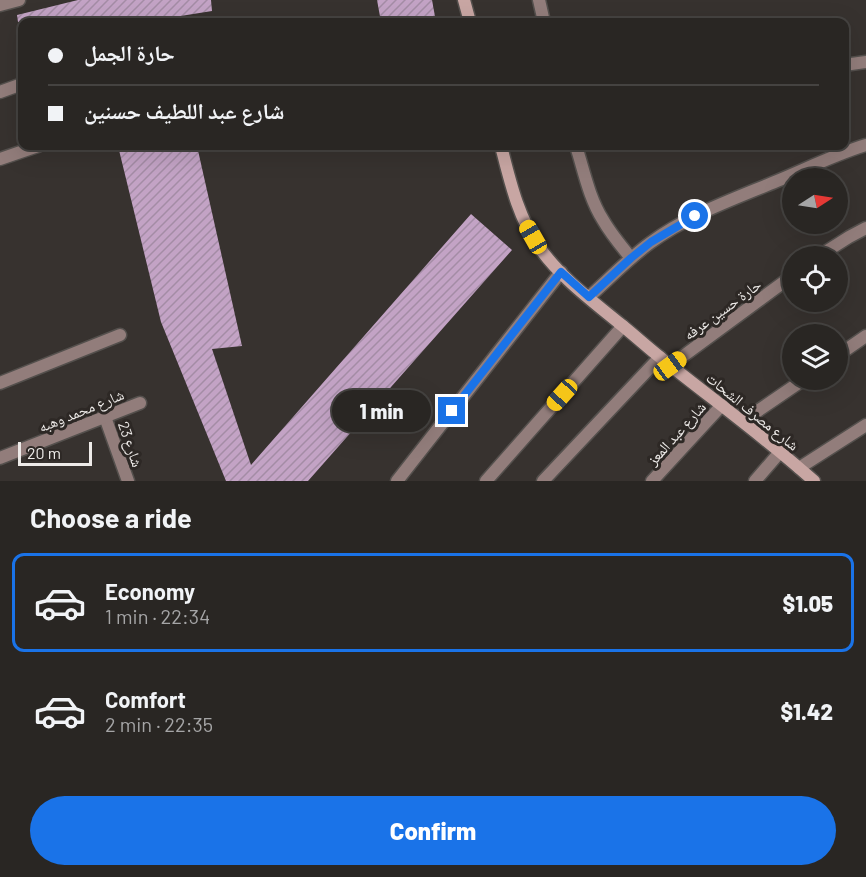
<!DOCTYPE html>
<meta charset="utf-8">
<style>
:root{--surface:#292623;--page:#312e2b;--text:#f1f3f6;--muted:#a5a5a6;--line:#454341;--accent:#1a73e8}
body{margin:0;font-family:Barlow,"Noto Naskh Arabic",sans-serif;background:var(--page);color:var(--text);height:100vh;display:flex;flex-direction:column;font-size:22px;white-space:nowrap}
*{box-sizing:border-box;margin:0}
p{font-size:20px;color:var(--muted)}
.icon{flex:none;width:33px;height:33px;fill:none;stroke:currentColor;stroke-width:2;stroke-linecap:round;stroke-linejoin:round}
.map{position:relative;height:481px;overflow:hidden}
.drawer{display:flex;flex-direction:column;background:var(--surface);flex:1}
.drawer>*{flex:none}
.top-card{position:absolute;left:18px;top:18px;width:831px;height:132px;border-radius:12px;box-shadow:0 6px 24px #0002,0 0 0 2px var(--line);display:grid;align-content:center;height:132px;padding:0 30px;background:var(--surface)}
.needle{width:39px;rotate:78deg}
.tools{position:absolute;left:782px;top:168px;display:grid;gap:12px}
.tools a{display:grid;place-items:center;width:66px;height:66px;border-radius:50%;background:var(--surface);box-shadow:0 6px 24px #0002,0 0 0 2px var(--line);font-size:30px}
.scale{position:absolute;left:18px;bottom:15px;width:74px;box-sizing:border-box;padding-left:6px;border:3px solid #eeebe9;border-top:0;font-size:16px;line-height:21px;white-space:nowrap;color:#eeebe9;-webkit-text-stroke:4px #2d2825;paint-order:stroke}
.end{position:absolute;width:27px;height:27px;margin:-14px;border:8px solid #1a73e8;background:#fff;box-shadow:0 0 0 3px #fff}
.from{border-radius:50%}
.bubble{position:absolute;height:42px;border-radius:21px;background:var(--surface);box-shadow:0 6px 24px #0002,0 0 0 2px var(--line);font-size:20px;font-weight:800;line-height:42px;text-align:center}
.car{position:absolute;width:18px;height:36px;margin:-18px -9px;border-radius:8px;box-shadow:0 0 4px 2px #0007;background:linear-gradient(#f5c518 24%,#345 0 40%,#f5c518 0 76%,#345 0 86%,#f5c518 0)}
.top-card b{display:flex;align-items:center;gap:21px;height:57px;font-size:22px}
.top-card b+b{border-top:2px solid var(--line)}
.top-card i{width:15px;height:15px;background:var(--text)}
ul{padding:0;list-style:none}
li{display:flex;align-items:center;gap:18px;height:99px;margin:0 12px 9px;padding:0 18px;border:3px solid transparent;border-radius:12px}
li div{flex:1}
li b{display:block;font-size:22px}
li em{font-style:normal;font-weight:800}
li.current{border-color:var(--accent)}
li>.icon{width:54px;height:54px;stroke-width:1.5}
h2{padding:0 30px;font-size:27px;line-height:72px}
.cta{display:flex;gap:12px;margin-top:auto;padding:12px 30px}
.cta a{flex:1;height:69px;border-radius:36px;background:var(--accent);color:#fff;font-size:24px;font-weight:800;line-height:69px;text-align:center}
.map>svg:first-child{display:block}
</style>
<div class="map">
<svg width="866" height="481" viewBox="0 0 866 481">
<defs>
<pattern id="building-hatch" width="6" height="6" patternUnits="userSpaceOnUse" patternTransform="scale(1.5)"><rect width="6" height="6" fill="#c3a3c5"/><path d="M-1 1l2-2M0 6l6-6M5 7l2-2" fill="none" stroke="#a48ca5"/></pattern>
</defs>
<rect width="100%" height="100%" fill="#37322f"/>
<g fill="url(#building-hatch)">
<polygon points="78,0 211,0 212,11 143,22 18,22 17,15"/>
<polygon points="377,0 432,0 436,22 381,22"/>
<polygon points="118,146 197,146 242,346 212,349 251,465 471,214 512,250 308,481 226,481 161,322"/>
</g>
<g fill="none" stroke-linecap="round" stroke-linejoin="round">
<defs>
<g id="street">
<polyline points="539,0 544,22"/>
<polyline points="0,5 19,0"/>
<polyline points="844,65 866,62"/>
<polyline points="0,92 22,84"/>
<path d="M 576,146 C 584,171 589,198 603,220 C 611,234 621,246 631,258"/>
<polyline points="0,159 38,146"/>
<polyline points="819,256 849,237 866,228"/>
<path d="M 589,297 C 609,279 628,259 650,243 C 688,215 734,199 777,181 C 806,169 836,154 866,145"/>
<polyline points="837,356 866,336"/>
<polyline points="671,365 792,276"/>
<polyline points="0,383 120,335"/>
<polyline points="105,417 128,481"/>
<polyline points="743,421 803,380"/>
<polyline points="0,458 140,403"/>
<polyline points="799,468 866,425"/>
<polyline points="397,481 561,272"/>
<polyline points="486,481 623,326"/>
<polyline points="543,481 660,357"/>
<polyline points="652,481 722,405"/>
<polyline points="755,481 780,452"/>
</g>
<g id="secondary">
<polyline points="464,0 470,22"/>
<path d="M 501,146 C 510,181 518,217 539,247 C 560,277 591,300 619,323 C 633,334 646,346 661,358 C 712,399 765,437 814,481"/>
</g>
</defs>
<use href="#street" stroke="#54504d" stroke-width="15"/>
<use href="#secondary" stroke="#54504d" stroke-width="15"/>
<use href="#street" stroke="#927d7b" stroke-width="12"/>
<use href="#secondary" stroke="#c8a6a3" stroke-width="12"/>
</g>
<g fill="none" stroke-linecap="round" stroke-linejoin="round">
<polyline stroke="#1a73e8" stroke-width="8" points="452,411 561,272 589,297 631,258 651,242 695,216"/>
</g>
<g text-anchor="middle" dominant-baseline="central" stroke-width="6" stroke-linejoin="round" paint-order="stroke">
<g font-size="15" fill="#eeebe9" stroke="#2d2825">
<text transform="translate(722 309) rotate(-36)">حارة حسين عرفه</text>
<text transform="translate(81 410) rotate(-22)">شارع محمد وهبه</text>
<text transform="translate(753 411) rotate(39)">شارع مصرف الشحات</text>
<text transform="translate(676 433) rotate(-48)">شارع عبد المعز</text>
<text transform="translate(131 444) rotate(71)">شارع 23</text>
</g>
</g>
</svg>
<div class="tools">
<a><svg class="needle" viewBox="-14 -14 28 28"><path d="M0-13l5 13h-10z" fill="#e53935"/><path d="M0 13l5-13h-10z" fill="#a5a5a6"/></svg></a>
<a><svg class="icon" aria-label="locate" viewBox="0 0 24 24"><circle cx="12" cy="12" r="6"/><path d="M12 2v4M12 18v4M2 12h4M18 12h4"/></svg></a>
<a><svg class="icon" aria-label="layers" viewBox="0 0 24 24"><path d="M12 4l9 5-9 5-9-5zM3 14l9 5 9-5"/></svg></a>
</div>
<div class="scale">20 m</div>
<i class="end from" style="left:695px;top:216px"></i>
<i class="end" style="left:452px;top:411px"></i>
<div class="bubble" style="left:332px;top:390px;width:99px">1 min</div>
<i class="car" style="left:533px;top:237px;rotate:330deg"></i>
<i class="car" style="left:670px;top:366px;rotate:54deg"></i>
<i class="car" style="left:562px;top:395px;rotate:222deg"></i>
<div class="top-card">
<b><i class="from"></i>حارة الجمل</b>
<b><i></i>شارع عبد اللطيف حسنين</b>
</div>
</div>
<section class="drawer">
<h2>Choose a ride</h2>
<ul>
<li class="current"><svg class="icon" aria-label="car" viewBox="0 0 24 24"><path d="M5 17H2v-5l4-1 3-4h7l3 4 3 1v5h-3M9 17h6M6 11h13"/><circle cx="7" cy="17" r="2"/><circle cx="17" cy="17" r="2"/></svg><div><b>Economy</b><p>1 min · 22:34</p></div><em>$1.05</em></li>
<li><svg class="icon" aria-label="car" viewBox="0 0 24 24"><path d="M5 17H2v-5l4-1 3-4h7l3 4 3 1v5h-3M9 17h6M6 11h13"/><circle cx="7" cy="17" r="2"/><circle cx="17" cy="17" r="2"/></svg><div><b>Comfort</b><p>2 min · 22:35</p></div><em>$1.42</em></li>
</ul>
<div class="cta"><a>Confirm</a></div>
</section>
